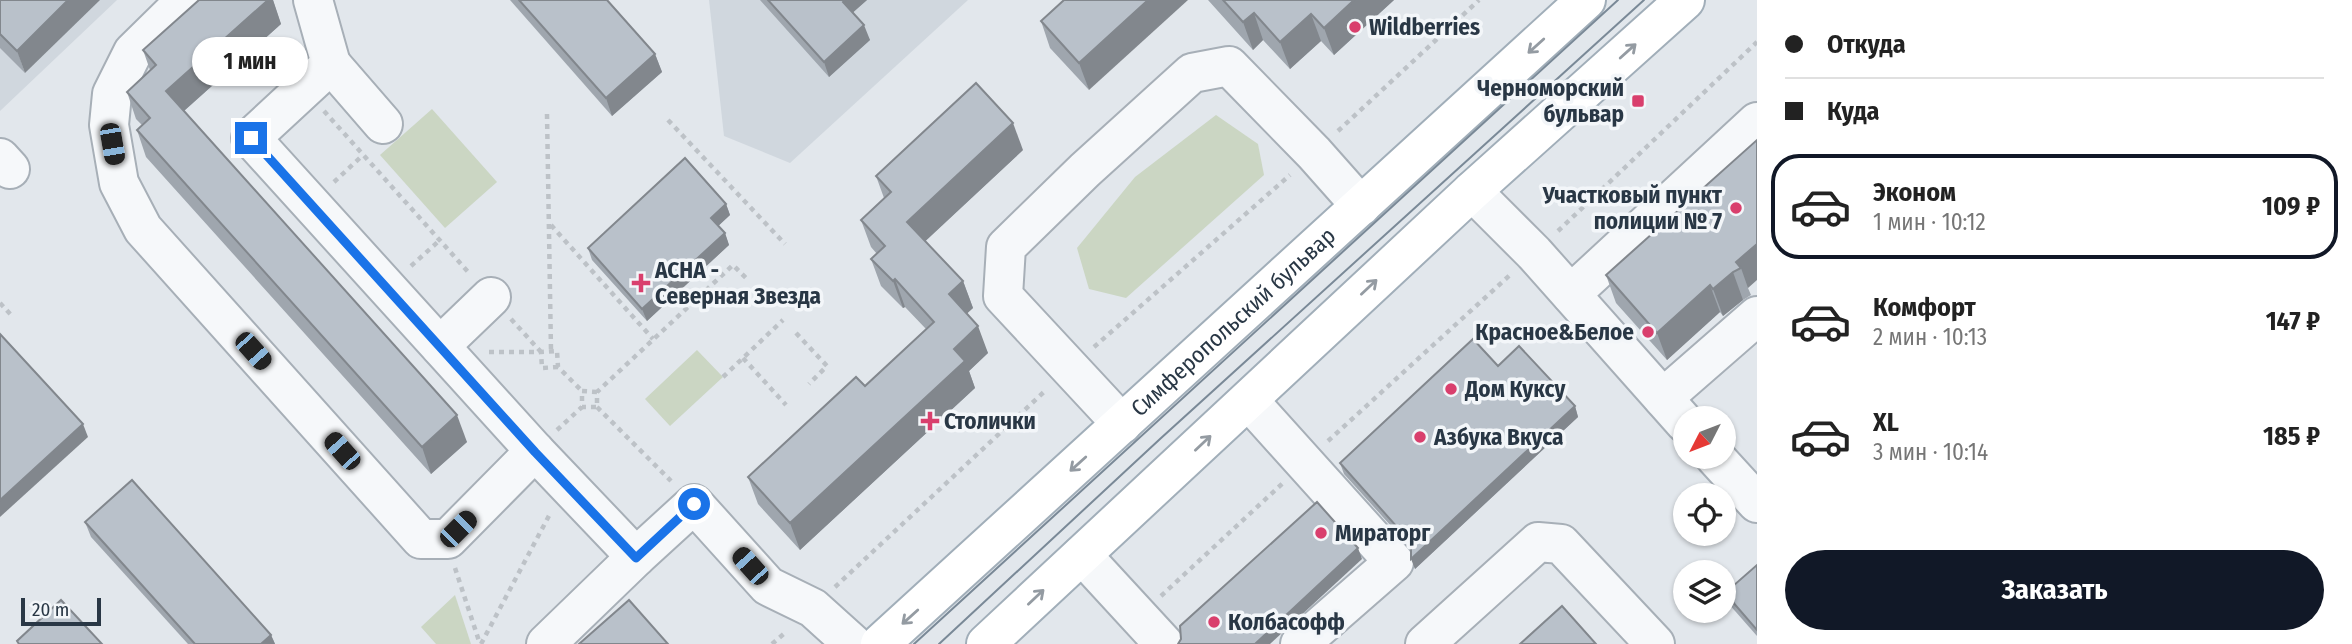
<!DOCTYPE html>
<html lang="ru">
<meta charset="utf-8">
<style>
:root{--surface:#fff;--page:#f2f2f2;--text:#222;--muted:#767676;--line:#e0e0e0;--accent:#111827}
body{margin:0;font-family:"Fira Sans Condensed",sans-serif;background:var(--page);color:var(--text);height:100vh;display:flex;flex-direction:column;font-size:26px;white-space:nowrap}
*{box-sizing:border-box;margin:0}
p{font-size:23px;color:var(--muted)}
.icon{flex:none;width:38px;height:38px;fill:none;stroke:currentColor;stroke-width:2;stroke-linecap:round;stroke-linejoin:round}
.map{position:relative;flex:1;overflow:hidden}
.details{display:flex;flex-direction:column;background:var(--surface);width:595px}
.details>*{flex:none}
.guide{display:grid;align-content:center;height:154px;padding:0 28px;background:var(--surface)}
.needle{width:46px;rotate:228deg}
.tools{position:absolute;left:1673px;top:406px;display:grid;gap:14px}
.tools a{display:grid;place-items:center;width:63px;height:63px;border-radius:50%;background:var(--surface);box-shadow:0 2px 5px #0004;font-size:35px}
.scale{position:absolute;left:21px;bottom:18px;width:80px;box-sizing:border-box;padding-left:7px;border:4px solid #293745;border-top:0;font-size:19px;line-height:24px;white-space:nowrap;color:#293745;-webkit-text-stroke:5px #f3f6f9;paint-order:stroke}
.end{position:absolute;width:32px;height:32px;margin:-16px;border:9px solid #1a73e8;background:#fff;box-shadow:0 0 0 4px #fff}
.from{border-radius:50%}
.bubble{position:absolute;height:49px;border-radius:24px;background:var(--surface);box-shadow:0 2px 5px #0004;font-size:23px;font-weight:700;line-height:49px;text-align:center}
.car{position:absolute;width:21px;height:42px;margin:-21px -10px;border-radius:9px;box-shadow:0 0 5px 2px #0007;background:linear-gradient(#222 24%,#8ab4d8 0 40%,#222 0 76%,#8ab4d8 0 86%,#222 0)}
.guide b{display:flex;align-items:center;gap:24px;height:66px;font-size:26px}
.guide b+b{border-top:2px solid var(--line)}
.guide i{width:18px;height:18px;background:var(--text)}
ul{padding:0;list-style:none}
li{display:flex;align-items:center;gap:21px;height:105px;margin:0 14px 10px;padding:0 14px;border:4px solid transparent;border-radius:28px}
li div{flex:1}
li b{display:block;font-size:26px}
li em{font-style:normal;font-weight:700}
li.on{border-color:var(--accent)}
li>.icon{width:63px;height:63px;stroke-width:1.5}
.primary-button{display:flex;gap:14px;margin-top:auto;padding:14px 28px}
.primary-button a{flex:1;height:80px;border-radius:42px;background:var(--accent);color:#fff;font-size:28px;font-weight:700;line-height:80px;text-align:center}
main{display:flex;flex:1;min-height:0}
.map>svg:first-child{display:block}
</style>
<main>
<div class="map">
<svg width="1757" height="644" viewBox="0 0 1757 644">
<rect width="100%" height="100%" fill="#e2e7ec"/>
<g fill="#d0d7de">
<polygon points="0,0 117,0 0,111"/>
<polygon points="709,0 968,0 790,163 724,136"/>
</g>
<g fill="#cbd6c3">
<polygon points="432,109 497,182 445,228 380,155"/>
<polygon points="1216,115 1258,144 1264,175 1126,298 1089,289 1077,248 1135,177"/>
<polygon points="697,350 723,377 670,426 645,399"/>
<polygon points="455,595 471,644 436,644 421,627"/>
</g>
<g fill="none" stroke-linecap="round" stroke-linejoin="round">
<defs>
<g id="minor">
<polyline points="186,0 133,52 112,94 109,125 119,183 143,229 421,539 448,539 535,451"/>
<polyline points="313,0 331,64 251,138 535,451 636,557 694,504 768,586 813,608 853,644"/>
<polyline points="331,64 383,124"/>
<polyline points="0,158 10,169"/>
<polyline points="1472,191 1534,253 1685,423"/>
<polyline points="1571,294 1757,122"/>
<polyline points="440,346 491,297"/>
<polyline points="1663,398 1757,316"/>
<polyline points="1249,401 1394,562 1300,644"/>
<polyline points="1122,424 1003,296 1006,247 1085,170 1192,73 1229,66 1314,153 1361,206"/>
<polyline points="1715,457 1757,503"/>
<polyline points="1082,555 1164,644"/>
<polyline points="546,644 636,557"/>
<polyline points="1425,644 1538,542 1561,544 1655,644"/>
</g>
<g id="major">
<path id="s1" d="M 880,644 L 1586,0"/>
<polyline points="986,644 1472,191 1685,0"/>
</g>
</defs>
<use href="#minor" stroke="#a7afb7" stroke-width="42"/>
<use href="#major" stroke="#a1aeb9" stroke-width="42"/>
<g stroke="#bdc2c7" stroke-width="4.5" stroke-dasharray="5 5" stroke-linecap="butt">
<polyline points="324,111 470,274"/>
<polyline points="547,114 551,351"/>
<polyline points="668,120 785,244"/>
<polyline points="1338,131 1479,0"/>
<polyline points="334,182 363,155"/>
<polyline points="551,225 653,339"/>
<polyline points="1558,231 1757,42"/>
<polyline points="411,266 440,240"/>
<polyline points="0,303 12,316"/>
<polyline points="511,319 541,352"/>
<polyline points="796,333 827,366 809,384"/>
<polyline points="1094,347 1290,175"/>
<polyline points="489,352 540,352"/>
<polyline points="743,358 786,405"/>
<polyline points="558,367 542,368 541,352 557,351 558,367 582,391"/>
<polyline points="723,377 783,320"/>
<polyline points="597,392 582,391 582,407 597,407 597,392 733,265 747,279"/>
<polyline points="597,407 671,481"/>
<polyline points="557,430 582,407"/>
<polyline points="1328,441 1510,275"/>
<polyline points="455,568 480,644"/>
<polyline points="835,587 1046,390"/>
<polyline points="1161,596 1283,483"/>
<polyline points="481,644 551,512"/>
<polyline points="772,644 787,631"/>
</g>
<use href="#minor" stroke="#f6f8fa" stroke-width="38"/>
<use href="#major" stroke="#fff" stroke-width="38"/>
<g stroke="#7a8997" stroke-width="2">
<polyline points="914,644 1618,0"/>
<polyline points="939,644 1160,439 1644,0"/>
</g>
</g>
<g fill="#9fa6ae">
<polygon points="0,0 25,73 0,48"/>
<polygon points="199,0 273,0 281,24 184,111 467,442 431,474 146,157 137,130 142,125 136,119 127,92 150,70 143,50"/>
<polygon points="510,0 607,0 655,54 662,72 612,116"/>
<polygon points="760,0 867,0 853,12 870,40 829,77"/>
<polygon points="1064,0 1089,90 1050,48 1041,21"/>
<polygon points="1208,0 1394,0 1334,55 1321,41 1290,69 1263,40 1253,50"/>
<polygon points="1757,140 1748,288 1751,295 1743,300 1723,316 1720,312 1667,360 1616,303 1606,275"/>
<polygon points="1023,150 925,241 963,281 973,308 967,313 988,353 969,371 975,388 800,550 758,504 748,477 865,386 926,329 905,307 903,308 881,286 871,259 877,254 871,247 861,220 884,198 876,176"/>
<polygon points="726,204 730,215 718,226 725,233 729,245 647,321 592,260 588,248"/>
<polygon points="1498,366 1575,406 1578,417 1415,569 1410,547 1344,474 1340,463"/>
<polygon points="85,522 271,635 275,644 188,644 91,537"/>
<polygon points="1757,565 1757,636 1728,603 1725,593"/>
</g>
<g fill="#82878d">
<polygon points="68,0 100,0 25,73 17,51"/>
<polygon points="268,0 273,0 281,24 176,118 166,91"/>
<polygon points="845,0 867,0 849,16 843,2"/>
<polygon points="1148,0 1188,0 1089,90 1079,63"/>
<polygon points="1354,0 1394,0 1334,55 1324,28"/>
<polygon points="1254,13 1263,40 1253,50 1243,22"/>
<polygon points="1311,14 1321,41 1290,69 1280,42"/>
<polygon points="864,25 870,40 829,77 824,62"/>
<polygon points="655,54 662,72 612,116 606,98"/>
<polygon points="1013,123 1023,150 917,249 907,222"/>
<polygon points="726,204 730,215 715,229 711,218"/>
<polygon points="725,233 729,245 647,321 642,309"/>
<polygon points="1757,244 1757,280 1748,288 1741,268 1736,262"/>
<polygon points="1733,272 1743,300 1723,316 1713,289"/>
<polygon points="895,279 905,307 903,308 893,281"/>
<polygon points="963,281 973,308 959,321 949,294"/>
<polygon points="1710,285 1720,312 1667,360 1657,333"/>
<polygon points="978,326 988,353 969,371 975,388 800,550 790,523 954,349"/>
<polygon points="1575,406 1578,417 1415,569 1411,559"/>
<polygon points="457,415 467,442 431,474 422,447"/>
<polygon points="83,424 88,437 0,517 0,500"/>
<polygon points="1358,548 1362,559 1270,644 1255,644"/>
<polygon points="271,635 275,644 261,644"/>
</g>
<g fill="#b9c1ca" stroke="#82878d" stroke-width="2">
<polygon points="0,0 68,0 17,51 0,34"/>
<polygon points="199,0 268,0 166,91 457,415 422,447 137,130 150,118 127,92 156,65 143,50"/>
<polygon points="519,0 607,0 655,54 606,98"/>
<polygon points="768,0 845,0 843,2 864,25 824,62"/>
<polygon points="1064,0 1148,0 1079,63 1041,21"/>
<polygon points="1223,0 1354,0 1324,28 1311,14 1280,42 1254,13 1243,22"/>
<polygon points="976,83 1013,123 907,222 963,281 949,294 978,326 954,349 965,361 790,523 748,477 856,377 865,386 934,322 895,279 893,281 871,259 885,246 861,220 891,192 876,176"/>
<polygon points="1757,140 1757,244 1736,262 1741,268 1733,272 1713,289 1710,285 1657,333 1606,275"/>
<polygon points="685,158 726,204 711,218 725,233 642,309 588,248"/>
<polygon points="0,334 83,424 0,500"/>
<polygon points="1473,339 1498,366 1519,346 1575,406 1411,559 1411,546 1406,537 1340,463"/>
<polygon points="132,480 271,635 261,644 195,644 85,522"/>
<polygon points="1317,502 1358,548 1255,644 1178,644 1181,639 1180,626"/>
<polygon points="1757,565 1757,630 1725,593"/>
<polygon points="61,600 102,644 19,644 17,641"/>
<polygon points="629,600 668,644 579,644"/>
<polygon points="1562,606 1596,644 1520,644"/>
</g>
<defs><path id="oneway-shaft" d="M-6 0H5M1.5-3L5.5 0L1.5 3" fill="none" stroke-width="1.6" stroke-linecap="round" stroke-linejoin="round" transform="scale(1.75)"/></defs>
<g stroke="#949ba2">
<use href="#oneway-shaft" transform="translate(1536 46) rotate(138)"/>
<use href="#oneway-shaft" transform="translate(1628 51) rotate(-42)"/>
<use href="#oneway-shaft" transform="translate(1369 287) rotate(-43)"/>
<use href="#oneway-shaft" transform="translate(1203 443) rotate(-43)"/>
<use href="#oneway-shaft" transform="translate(1078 464) rotate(138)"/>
<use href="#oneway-shaft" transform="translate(1036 597) rotate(-43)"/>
<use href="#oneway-shaft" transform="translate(910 617) rotate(138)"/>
</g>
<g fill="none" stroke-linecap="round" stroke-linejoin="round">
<polyline stroke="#1a73e8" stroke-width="9" points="251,138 535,452 636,558 694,504"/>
</g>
<g fill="#d93f6d" stroke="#f3f6f9" stroke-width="2.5">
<circle cx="1355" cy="27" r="7"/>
<rect x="1631" y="94" width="14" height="14" rx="3.5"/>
<circle cx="1736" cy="208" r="7"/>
<path d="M637.5 272.5h7v7h7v7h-7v7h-7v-7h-7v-7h7z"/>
<circle cx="1648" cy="332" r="7"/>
<circle cx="1451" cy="389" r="7"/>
<path d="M926.5 410.5h7v7h7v7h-7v7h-7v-7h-7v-7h7z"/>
<circle cx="1420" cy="437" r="7"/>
<circle cx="1321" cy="533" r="7"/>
<circle cx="1214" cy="622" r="7"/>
</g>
<g text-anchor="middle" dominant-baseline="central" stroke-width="7" stroke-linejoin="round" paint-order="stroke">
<g font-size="23" font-weight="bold" fill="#293745" stroke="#f3f6f9" text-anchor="start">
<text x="1369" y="27">Wildberries</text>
<text x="1624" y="88" text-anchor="end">Черноморский<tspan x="1624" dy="26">бульвар</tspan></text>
<text x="1722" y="195" text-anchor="end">Участковый пункт<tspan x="1722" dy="26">полиции № 7</tspan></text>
<text x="655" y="270">АСНА -<tspan x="655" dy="26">Северная Звезда</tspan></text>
<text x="1634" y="332" text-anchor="end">Красное&amp;Белое</text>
<text x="1465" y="389">Дом Куксу</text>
<text x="944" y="421">Столички</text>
<text x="1434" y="437">Азбука Вкуса</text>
<text x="1335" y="533">Мираторг</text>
<text x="1228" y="622">Колбасофф</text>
</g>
<g font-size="23" fill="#293745" stroke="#f3f6f9">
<text stroke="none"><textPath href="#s1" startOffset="478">Симферопольский бульвар</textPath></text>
</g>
</g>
</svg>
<div class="tools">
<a><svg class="needle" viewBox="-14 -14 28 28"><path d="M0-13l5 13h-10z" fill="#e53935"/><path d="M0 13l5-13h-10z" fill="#767676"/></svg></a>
<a><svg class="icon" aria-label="locate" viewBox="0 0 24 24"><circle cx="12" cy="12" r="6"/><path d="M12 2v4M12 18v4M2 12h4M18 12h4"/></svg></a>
<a><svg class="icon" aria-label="layers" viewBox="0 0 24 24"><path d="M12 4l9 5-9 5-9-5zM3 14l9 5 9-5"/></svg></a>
</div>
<div class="scale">20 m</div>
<i class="end from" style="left:694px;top:504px"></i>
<i class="end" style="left:251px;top:138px"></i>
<div class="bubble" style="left:192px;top:37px;width:116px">1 мин</div>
<i class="car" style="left:112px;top:144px;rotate:170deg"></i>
<i class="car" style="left:253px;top:351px;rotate:138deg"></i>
<i class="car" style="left:342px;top:451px;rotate:318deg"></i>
<i class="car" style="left:458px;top:529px;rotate:45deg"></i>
<i class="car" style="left:750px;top:566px;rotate:318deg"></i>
</div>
<section class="details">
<div class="guide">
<b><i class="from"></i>Откуда</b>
<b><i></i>Куда</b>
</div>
<ul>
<li class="on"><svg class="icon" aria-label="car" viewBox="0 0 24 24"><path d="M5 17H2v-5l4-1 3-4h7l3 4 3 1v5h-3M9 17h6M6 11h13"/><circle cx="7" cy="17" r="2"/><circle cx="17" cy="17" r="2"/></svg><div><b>Эконом</b><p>1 мин · 10:12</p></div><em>109 ₽</em></li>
<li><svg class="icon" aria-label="car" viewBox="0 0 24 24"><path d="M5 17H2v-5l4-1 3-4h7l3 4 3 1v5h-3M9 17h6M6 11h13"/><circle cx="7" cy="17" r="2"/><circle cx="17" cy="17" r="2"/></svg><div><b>Комфорт</b><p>2 мин · 10:13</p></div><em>147 ₽</em></li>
<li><svg class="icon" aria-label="car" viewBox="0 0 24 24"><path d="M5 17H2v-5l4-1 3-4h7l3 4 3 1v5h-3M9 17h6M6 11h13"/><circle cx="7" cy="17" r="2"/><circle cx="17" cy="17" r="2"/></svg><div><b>XL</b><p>3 мин · 10:14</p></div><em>185 ₽</em></li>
</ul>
<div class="primary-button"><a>Заказать</a></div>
</section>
</main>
